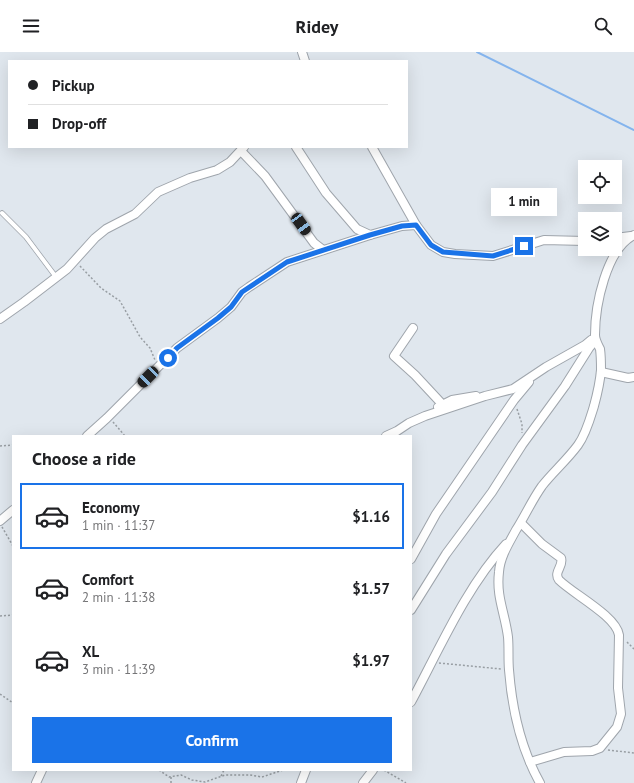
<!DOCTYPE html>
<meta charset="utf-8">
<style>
:root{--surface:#fff;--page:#f2f2f2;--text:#202124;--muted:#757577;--line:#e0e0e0;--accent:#1a73e8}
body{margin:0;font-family:"PT Sans",sans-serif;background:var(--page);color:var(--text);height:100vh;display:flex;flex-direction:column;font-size:15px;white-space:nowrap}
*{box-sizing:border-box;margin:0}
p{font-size:13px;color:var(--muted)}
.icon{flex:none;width:22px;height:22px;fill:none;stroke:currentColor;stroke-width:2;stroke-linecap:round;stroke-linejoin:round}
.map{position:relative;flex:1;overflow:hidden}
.drawer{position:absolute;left:12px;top:383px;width:400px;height:336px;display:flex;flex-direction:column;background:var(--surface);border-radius:0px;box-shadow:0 4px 16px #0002}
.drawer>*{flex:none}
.banner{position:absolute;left:8px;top:8px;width:400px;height:88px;border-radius:0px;box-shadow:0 4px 16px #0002;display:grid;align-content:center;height:88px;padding:0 20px;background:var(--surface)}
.buttons{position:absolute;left:578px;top:108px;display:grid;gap:8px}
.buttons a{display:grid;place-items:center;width:44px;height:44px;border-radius:0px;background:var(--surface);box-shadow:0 4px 16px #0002;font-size:20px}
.end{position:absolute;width:18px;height:18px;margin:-9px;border:5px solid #1a73e8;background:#fff;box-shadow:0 0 0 2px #fff}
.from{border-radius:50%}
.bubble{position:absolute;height:28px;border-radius:0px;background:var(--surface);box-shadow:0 4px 16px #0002;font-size:13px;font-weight:700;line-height:28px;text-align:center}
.car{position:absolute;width:12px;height:24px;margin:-12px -6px;border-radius:5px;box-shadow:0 0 3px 1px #0007;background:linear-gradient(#222 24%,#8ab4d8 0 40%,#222 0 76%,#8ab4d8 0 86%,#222 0)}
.banner b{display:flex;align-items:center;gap:14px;height:38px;font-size:15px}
.banner b+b{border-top:1px solid var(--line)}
.banner i{width:10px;height:10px;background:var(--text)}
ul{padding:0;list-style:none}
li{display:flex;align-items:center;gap:12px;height:66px;margin:0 8px 6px;padding:0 12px;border:2px solid transparent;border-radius:0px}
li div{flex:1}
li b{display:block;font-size:15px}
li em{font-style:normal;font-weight:700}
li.selected{border-color:var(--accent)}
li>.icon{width:36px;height:36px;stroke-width:1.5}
h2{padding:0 20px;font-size:18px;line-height:48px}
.action{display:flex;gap:8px;margin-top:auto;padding:8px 20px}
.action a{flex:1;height:46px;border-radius:0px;background:var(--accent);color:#fff;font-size:16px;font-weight:700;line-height:46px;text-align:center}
header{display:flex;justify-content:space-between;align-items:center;height:52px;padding:0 20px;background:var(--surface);font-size:18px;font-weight:700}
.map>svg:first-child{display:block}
</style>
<header><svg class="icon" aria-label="menu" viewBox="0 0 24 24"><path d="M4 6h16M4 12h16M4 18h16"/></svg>Ridey<svg class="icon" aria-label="search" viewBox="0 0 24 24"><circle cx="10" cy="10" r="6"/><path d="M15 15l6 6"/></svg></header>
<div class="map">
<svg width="634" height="731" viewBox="0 0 634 731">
<rect width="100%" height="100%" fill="#e0e7ee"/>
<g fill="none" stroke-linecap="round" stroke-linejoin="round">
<polyline stroke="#84b4ed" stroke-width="2" points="477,0 634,78"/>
<defs>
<polyline id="service" points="2,161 26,185 56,225"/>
<g id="minor">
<polyline points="302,0 305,9"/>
<polyline points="296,95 326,141 357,177 370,183 402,174 416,173 431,193 443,200 455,202 493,204 544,188 585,189"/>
<polyline points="372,95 416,173"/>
<polyline points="241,99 265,124 314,191 323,198"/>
<polyline points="615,186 631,184"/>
<polyline points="0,267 24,250 67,217 95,186 106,177 135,162 158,140 190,126 217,118 230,110 244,95"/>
<polyline points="413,276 394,304 415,323 442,352"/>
<polyline points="601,320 628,326 634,325"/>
<polyline points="438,355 452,348 476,344"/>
<polyline points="87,384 107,366 177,296 218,266 231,255 242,240 249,235 287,210 370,183"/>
<polyline points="386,384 397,379 409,371 425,364 485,344 513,337 546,315 585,293 591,288"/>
<polyline points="0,469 13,458"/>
<path d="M 521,471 L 542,492 L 561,506 C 564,514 553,520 559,528 C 573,542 616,564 619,583 L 618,636 L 621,662 L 617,675 L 600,696 L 592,699 L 564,700 L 530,710"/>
<polyline points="411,507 436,462 514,348 529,330"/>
<polyline points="411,558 446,502 492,440 522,393 565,334 589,296 594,290 595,285"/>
<path d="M 411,650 C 439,598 466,535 506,492"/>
<polyline points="36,731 42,718"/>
<polyline points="301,731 306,718"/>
<polyline points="363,731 373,718"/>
<path d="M 540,731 C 521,697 512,657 509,618 C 508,607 509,596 508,585 C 505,561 496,545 499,520 C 500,505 509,491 516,478 C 525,464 532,448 542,434 C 553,420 567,408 578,393 C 586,382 590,367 594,354 C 597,343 600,330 601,318 C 601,312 601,304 600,297 C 598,293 595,288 595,283 C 595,254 606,197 634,183"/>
</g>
</defs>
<use href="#service" stroke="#9fa5ac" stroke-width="5.5"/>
<use href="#minor" stroke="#9fa5ac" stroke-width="10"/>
<g stroke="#989ea3" stroke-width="1.5" stroke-dasharray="2 2" stroke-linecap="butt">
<polyline points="80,214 101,236 120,249 140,285 150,296 155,308"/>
<polyline points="517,357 522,372 522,381"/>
<polyline points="113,370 125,384"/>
<polyline points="0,394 13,393"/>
<polyline points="2,475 13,494"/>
<polyline points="0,564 13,563"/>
<polyline points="627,590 634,597"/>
<polyline points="439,611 501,617"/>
<polyline points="0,642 13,651"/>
<polyline points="608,698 634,701"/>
<polyline points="159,718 169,725 181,723 192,728 205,730 225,723 250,723 262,725 283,718"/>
<polyline points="384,718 406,731"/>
<polyline points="221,724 224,718"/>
<polyline points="171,725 171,731"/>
</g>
<use href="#service" stroke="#fff" stroke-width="4"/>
<use href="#minor" stroke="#fff" stroke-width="8"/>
</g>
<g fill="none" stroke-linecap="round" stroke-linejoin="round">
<polyline stroke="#1a73e8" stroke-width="5" points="168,306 177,296 218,266 231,255 242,240 287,210 370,183 402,174 416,173 431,193 443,200 493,204 524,194"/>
</g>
</svg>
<div class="buttons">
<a><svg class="icon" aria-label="locate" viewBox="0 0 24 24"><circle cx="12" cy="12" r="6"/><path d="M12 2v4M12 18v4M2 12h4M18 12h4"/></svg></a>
<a><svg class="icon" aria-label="layers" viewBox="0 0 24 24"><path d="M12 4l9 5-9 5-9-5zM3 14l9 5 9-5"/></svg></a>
</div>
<i class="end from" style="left:168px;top:306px"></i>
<i class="end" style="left:524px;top:194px"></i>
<div class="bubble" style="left:491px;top:136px;width:66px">1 min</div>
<i class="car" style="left:301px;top:172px;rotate:144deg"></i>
<i class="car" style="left:148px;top:325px;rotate:225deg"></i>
<div class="banner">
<b><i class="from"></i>Pickup</b>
<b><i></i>Drop-off</b>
</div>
<section class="drawer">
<h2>Choose a ride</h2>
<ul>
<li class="selected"><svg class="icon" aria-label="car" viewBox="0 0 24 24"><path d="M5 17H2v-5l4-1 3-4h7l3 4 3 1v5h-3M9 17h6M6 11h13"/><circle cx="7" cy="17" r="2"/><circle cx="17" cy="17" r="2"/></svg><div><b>Economy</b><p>1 min · 11:37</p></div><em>$1.16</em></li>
<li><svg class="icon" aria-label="car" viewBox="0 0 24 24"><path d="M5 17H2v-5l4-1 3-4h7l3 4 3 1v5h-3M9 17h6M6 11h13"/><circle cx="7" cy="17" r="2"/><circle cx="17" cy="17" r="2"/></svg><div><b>Comfort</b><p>2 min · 11:38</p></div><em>$1.57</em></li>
<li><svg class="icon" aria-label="car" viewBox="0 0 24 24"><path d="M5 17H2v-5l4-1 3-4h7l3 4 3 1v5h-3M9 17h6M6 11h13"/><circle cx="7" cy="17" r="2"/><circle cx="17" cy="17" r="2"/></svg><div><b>XL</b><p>3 min · 11:39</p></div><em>$1.97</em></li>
</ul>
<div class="action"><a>Confirm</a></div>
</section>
</div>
